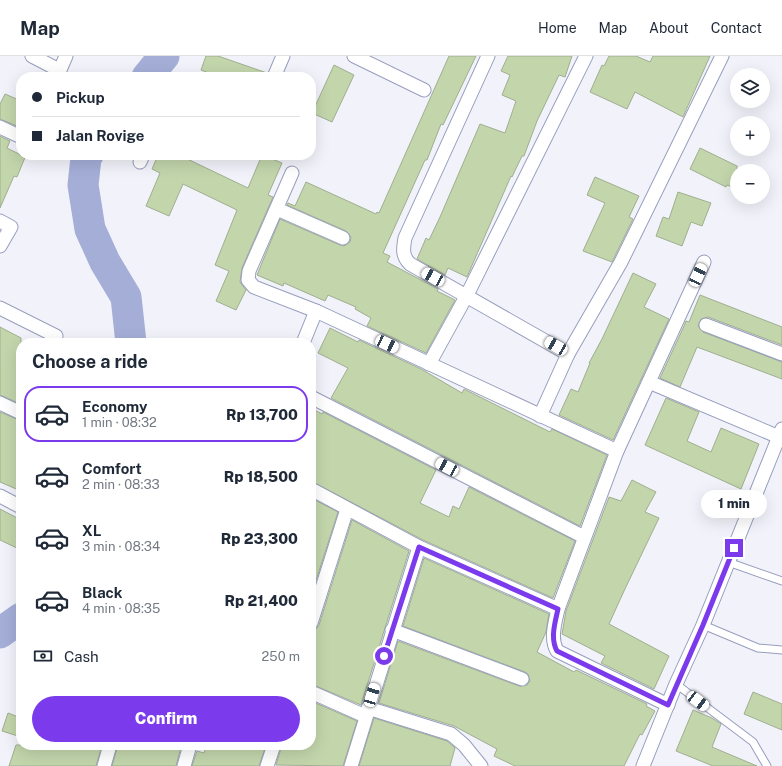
<!DOCTYPE html>
<meta charset="utf-8">
<style>
:root{--surface:#fff;--page:#f2f2f3;--text:#1f2937;--muted:#747a83;--line:#e0e1e3;--accent:#7c3aed}
body{margin:0;font-family:"Public Sans",sans-serif;background:var(--page);color:var(--text);height:100vh;display:flex;flex-direction:column;font-size:15px;white-space:nowrap}
*{box-sizing:border-box;margin:0}
p{font-size:13px;color:var(--muted)}
.icon{flex:none;width:22px;height:22px;fill:none;stroke:currentColor;stroke-width:2;stroke-linecap:round;stroke-linejoin:round}
.map{position:relative;flex:1;overflow:hidden}
.side{position:absolute;left:16px;top:282px;width:300px;height:412px;display:flex;flex-direction:column;background:var(--surface);border-radius:16px;box-shadow:0 4px 16px #0002}
.side>*{flex:none}
.banner{position:absolute;left:16px;top:16px;width:300px;height:88px;border-radius:16px;box-shadow:0 4px 16px #0002;display:grid;align-content:center;height:88px;padding:0 16px;background:var(--surface)}
.buttons{position:absolute;left:730px;top:12px;display:grid;gap:8px}
.buttons a{display:grid;place-items:center;width:40px;height:40px;border-radius:50%;background:var(--surface);box-shadow:0 4px 16px #0002;font-size:20px}
.end{position:absolute;width:18px;height:18px;margin:-9px;border:5px solid #7c3aed;background:#fff;box-shadow:0 0 0 2px #fff}
.from{border-radius:50%}
.bubble{position:absolute;height:28px;border-radius:14px;background:var(--surface);box-shadow:0 4px 16px #0002;font-size:13px;font-weight:800;line-height:28px;text-align:center}
.car{position:absolute;width:12px;height:24px;margin:-12px -6px;border-radius:5px;box-shadow:0 0 3px 1px #0007;background:linear-gradient(#fff 24%,#345 0 40%,#fff 0 76%,#345 0 86%,#fff 0)}
.banner b{display:flex;align-items:center;gap:14px;height:38px;font-size:15px}
.banner b+b{border-top:1px solid var(--line)}
.banner i{width:10px;height:10px;background:var(--text)}
ul{padding:0;list-style:none}
li{display:flex;align-items:center;gap:12px;height:56px;margin:0 8px 6px;padding:0 8px;border:2px solid transparent;border-radius:16px}
li div{flex:1}
li b{display:block;font-size:15px}
li em{font-style:normal;font-weight:800}
li.active{border-color:var(--accent)}
li>.icon{width:36px;height:36px;stroke-width:1.5}
h2{padding:0 16px;font-size:18px;line-height:48px}
.pay{display:flex;align-items:center;gap:10px;height:44px;padding:0 16px;font-size:15px}
.pay p{margin-inline-start:auto}
.cta{display:flex;gap:8px;margin-top:auto;padding:8px 16px}
.cta a{flex:1;height:46px;border-radius:24px;background:var(--accent);color:#fff;font-size:16px;font-weight:800;line-height:46px;text-align:center}
header{display:flex;align-items:center;gap:24px;box-sizing:border-box;height:56px;padding:0 20px;background:var(--surface);border-bottom:1px solid var(--line)}
header strong{font-size:19px}
nav{display:flex;gap:22px;margin-inline-start:auto;font-size:14px}
.map>svg:first-child{display:block}
</style>
<header>
<strong>Map</strong>
<nav><a>Home</a><a>Map</a><a>About</a><a>Contact</a></nav>
</header>
<div class="map">
<svg width="782" height="710" viewBox="0 0 782 710">
<rect width="100%" height="100%" fill="#f2f3fa"/>
<g fill="none" stroke-linecap="round" stroke-linejoin="round">
<g stroke="#a4aed7" stroke-width="31">
<polyline points="147,21 164,0"/>
<polyline points="88,99 86,102 83,129 90,173 105,206 126,241 131,287"/>
<polyline points="0,577 21,562"/>
</g>
</g>
<g fill="#c2d5ab" stroke="#a0ae90">
<polygon points="206,0 218,0 267,17 266,21 219,21 201,14"/>
<polygon points="449,0 476,0 443,69 441,68 427,104 425,104 383,197 390,200 387,206 438,233 437,235 455,244 426,297 367,270 371,262 355,253 356,251 328,239 325,245 284,227 283,230 257,219 280,163 340,189 344,190 350,186 351,181 346,175 287,149 288,147 295,150 306,126 376,158 377,156 379,157"/>
<polygon points="508,0 572,0 565,21 559,19 537,65 524,100 522,100 512,121 511,120 467,221 448,212 445,219 417,203 426,182 429,184 440,161 480,68 505,77 516,45 502,39 510,19 501,15"/>
<polygon points="609,0 636,0 650,6 653,0 710,0 683,61 635,36 627,53 590,36 602,9 604,10"/>
<polygon points="334,9 354,19 332,66 312,57"/>
<polygon points="5,38 21,45 21,60 17,70 0,63 0,48"/>
<polygon points="0,80 10,85 7,92 21,99 26,99 17,121 14,120 0,152"/>
<polygon points="700,92 737,110 737,133 727,129 726,131 690,113"/>
<polygon points="158,99 179,99 248,132 262,99 282,107 268,139 273,141 242,212 240,226 246,234 236,254 216,245 229,215 215,209 237,154 183,128 169,160 146,150 160,117 152,113"/>
<polygon points="595,121 639,140 629,161 633,163 612,206 583,195 605,147 587,139"/>
<polygon points="678,136 711,147 702,170 691,166 682,190 656,180 663,161 669,163"/>
<polygon points="633,217 656,228 644,251 669,263 613,384 559,359 571,333 578,336 590,307 589,307 602,283"/>
<polygon points="700,239 782,271 782,289 708,261 701,263 698,270 703,276 782,306 782,323 697,291 680,331 660,322 684,270 686,265 689,266"/>
<polygon points="0,271 21,282 21,348 0,339"/>
<polygon points="330,272 358,286 359,284 421,313 462,337 464,333 550,376 552,373 607,399 580,470 331,342 348,312 318,297"/>
<polygon points="666,342 699,356 687,385 711,396 721,372 759,388 741,433 645,389"/>
<polygon points="311,352 322,358 323,356 436,414 420,447 449,461 453,450 459,453 469,431 575,485 553,542 423,484 311,425"/>
<polygon points="0,356 21,365 21,435 0,426"/>
<polygon points="632,424 656,436 645,456 659,462 624,535 609,568 669,600 654,633 601,607 605,600 562,578 566,555 609,441 621,445"/>
<polygon points="311,442 338,456 311,540"/>
<polygon points="0,453 21,464 21,494 0,484"/>
<polygon points="352,464 409,495 361,649 311,628 311,575 316,573 319,569"/>
<polygon points="424,502 549,558 546,576 537,596 574,616 576,614 647,648 646,650 655,655 642,679 640,678 624,710 515,710 494,700 497,693 454,670 379,647 398,585 519,630 527,629 530,625 528,618 525,616 403,570"/>
<polygon points="753,636 782,648 782,674 744,658"/>
<polygon points="311,645 357,665 343,710 276,709 282,689 311,689"/>
<polygon points="693,654 712,662 721,668 712,691 757,710 713,710 676,695"/>
<polygon points="8,657 21,662 21,681 2,675"/>
<polygon points="374,662 447,685 455,692 450,710 359,710"/>
<polygon points="16,689 102,689 96,710 9,710"/>
<polygon points="118,689 175,689 181,691 176,710 112,710"/>
<polygon points="207,689 266,689 259,710 192,710 197,695 204,697"/>
</g>
<g fill="none" stroke-linecap="round" stroke-linejoin="round">
<defs>
<g id="service">
<polyline points="728,506 782,525"/>
<polyline points="703,569 758,592 782,594"/>
<polyline points="676,628 753,686 767,710"/>
</g>
<g id="minor">
<polyline points="32,0 59,14"/>
<polyline points="354,0 424,34"/>
<path d="M 488,0 L 405,182 C 403,193 402,200 410,208 L 568,298"/>
<polyline points="57,21 66,0"/>
<polyline points="274,21 283,0"/>
<polyline points="0,71 21,81"/>
<polyline points="140,106 143,99"/>
<polyline points="292,117 249,215 248,224 254,231 316,255 617,395"/>
<polyline points="277,153 343,182"/>
<polyline points="0,165 11,171 0,190"/>
<polyline points="0,252 56,280"/>
<polyline points="706,269 782,298"/>
<polyline points="303,287 316,255"/>
<polyline points="429,308 467,239 586,0"/>
<polyline points="649,326 779,381"/>
<polyline points="311,341 584,481"/>
<polyline points="0,347 21,357"/>
<polyline points="540,360 568,298 621,206 722,0"/>
<polyline points="311,433 419,491 558,553"/>
<polyline points="0,440 21,451"/>
<polyline points="311,567 347,453"/>
<polyline points="392,574 522,623"/>
<polyline points="311,636 365,660"/>
<path d="M 668,649 L 557,595 C 550,582 555,567 558,553 L 617,395 L 704,206"/>
<polyline points="368,652 451,678 464,689 481,710"/>
<polyline points="104,710 110,689"/>
<polyline points="184,710 190,689"/>
<polyline points="267,710 274,689"/>
<polyline points="351,710 419,491"/>
<polyline points="643,710 676,628 703,569 782,373"/>
</g>
</defs>
<use href="#service" stroke="#979ebd" stroke-width="9"/>
<use href="#minor" stroke="#979ebd" stroke-width="15"/>
<use href="#service" stroke="#fff" stroke-width="7"/>
<use href="#minor" stroke="#fff" stroke-width="13"/>
</g>
<g fill="none" stroke-linecap="round" stroke-linejoin="round">
<path stroke="#7c3aed" stroke-width="5" d="M 384,600 L 419,491 L 558,553 C 555,567 550,582 557,595 L 668,649 L 703,569 L 734,492"/>
</g>
</svg>
<div class="buttons">
<a><svg class="icon" aria-label="layers" viewBox="0 0 24 24"><path d="M12 4l9 5-9 5-9-5zM3 14l9 5 9-5"/></svg></a>
<a>+</a>
<a>−</a>
</div>
<i class="end from" style="left:384px;top:600px"></i>
<i class="end" style="left:734px;top:492px"></i>
<div class="bubble" style="left:701px;top:434px;width:66px">1 min</div>
<i class="car" style="left:698px;top:219px;rotate:25deg"></i>
<i class="car" style="left:433px;top:221px;rotate:299deg"></i>
<i class="car" style="left:387px;top:288px;rotate:115deg"></i>
<i class="car" style="left:556px;top:290px;rotate:300deg"></i>
<i class="car" style="left:447px;top:411px;rotate:298deg"></i>
<i class="car" style="left:372px;top:639px;rotate:17deg"></i>
<i class="car" style="left:698px;top:645px;rotate:127deg"></i>
<div class="banner">
<b><i class="from"></i>Pickup</b>
<b><i></i>Jalan Rovige</b>
</div>
<section class="side">
<h2>Choose a ride</h2>
<ul>
<li class="active"><svg class="icon" aria-label="car" viewBox="0 0 24 24"><path d="M5 17H2v-5l4-1 3-4h7l3 4 3 1v5h-3M9 17h6M6 11h13"/><circle cx="7" cy="17" r="2"/><circle cx="17" cy="17" r="2"/></svg><div><b>Economy</b><p>1 min · 08:32</p></div><em>Rp 13,700</em></li>
<li><svg class="icon" aria-label="car" viewBox="0 0 24 24"><path d="M5 17H2v-5l4-1 3-4h7l3 4 3 1v5h-3M9 17h6M6 11h13"/><circle cx="7" cy="17" r="2"/><circle cx="17" cy="17" r="2"/></svg><div><b>Comfort</b><p>2 min · 08:33</p></div><em>Rp 18,500</em></li>
<li><svg class="icon" aria-label="car" viewBox="0 0 24 24"><path d="M5 17H2v-5l4-1 3-4h7l3 4 3 1v5h-3M9 17h6M6 11h13"/><circle cx="7" cy="17" r="2"/><circle cx="17" cy="17" r="2"/></svg><div><b>XL</b><p>3 min · 08:34</p></div><em>Rp 23,300</em></li>
<li><svg class="icon" aria-label="car" viewBox="0 0 24 24"><path d="M5 17H2v-5l4-1 3-4h7l3 4 3 1v5h-3M9 17h6M6 11h13"/><circle cx="7" cy="17" r="2"/><circle cx="17" cy="17" r="2"/></svg><div><b>Black</b><p>4 min · 08:35</p></div><em>Rp 21,400</em></li>
</ul>
<div class="pay"><svg class="icon" aria-label="cash" viewBox="0 0 24 24"><path d="M3 7h18v10H3z"/><circle cx="12" cy="12" r="2"/></svg>Cash<p>250 m</p></div>
<div class="cta"><a>Confirm</a></div>
</section>
</div>
